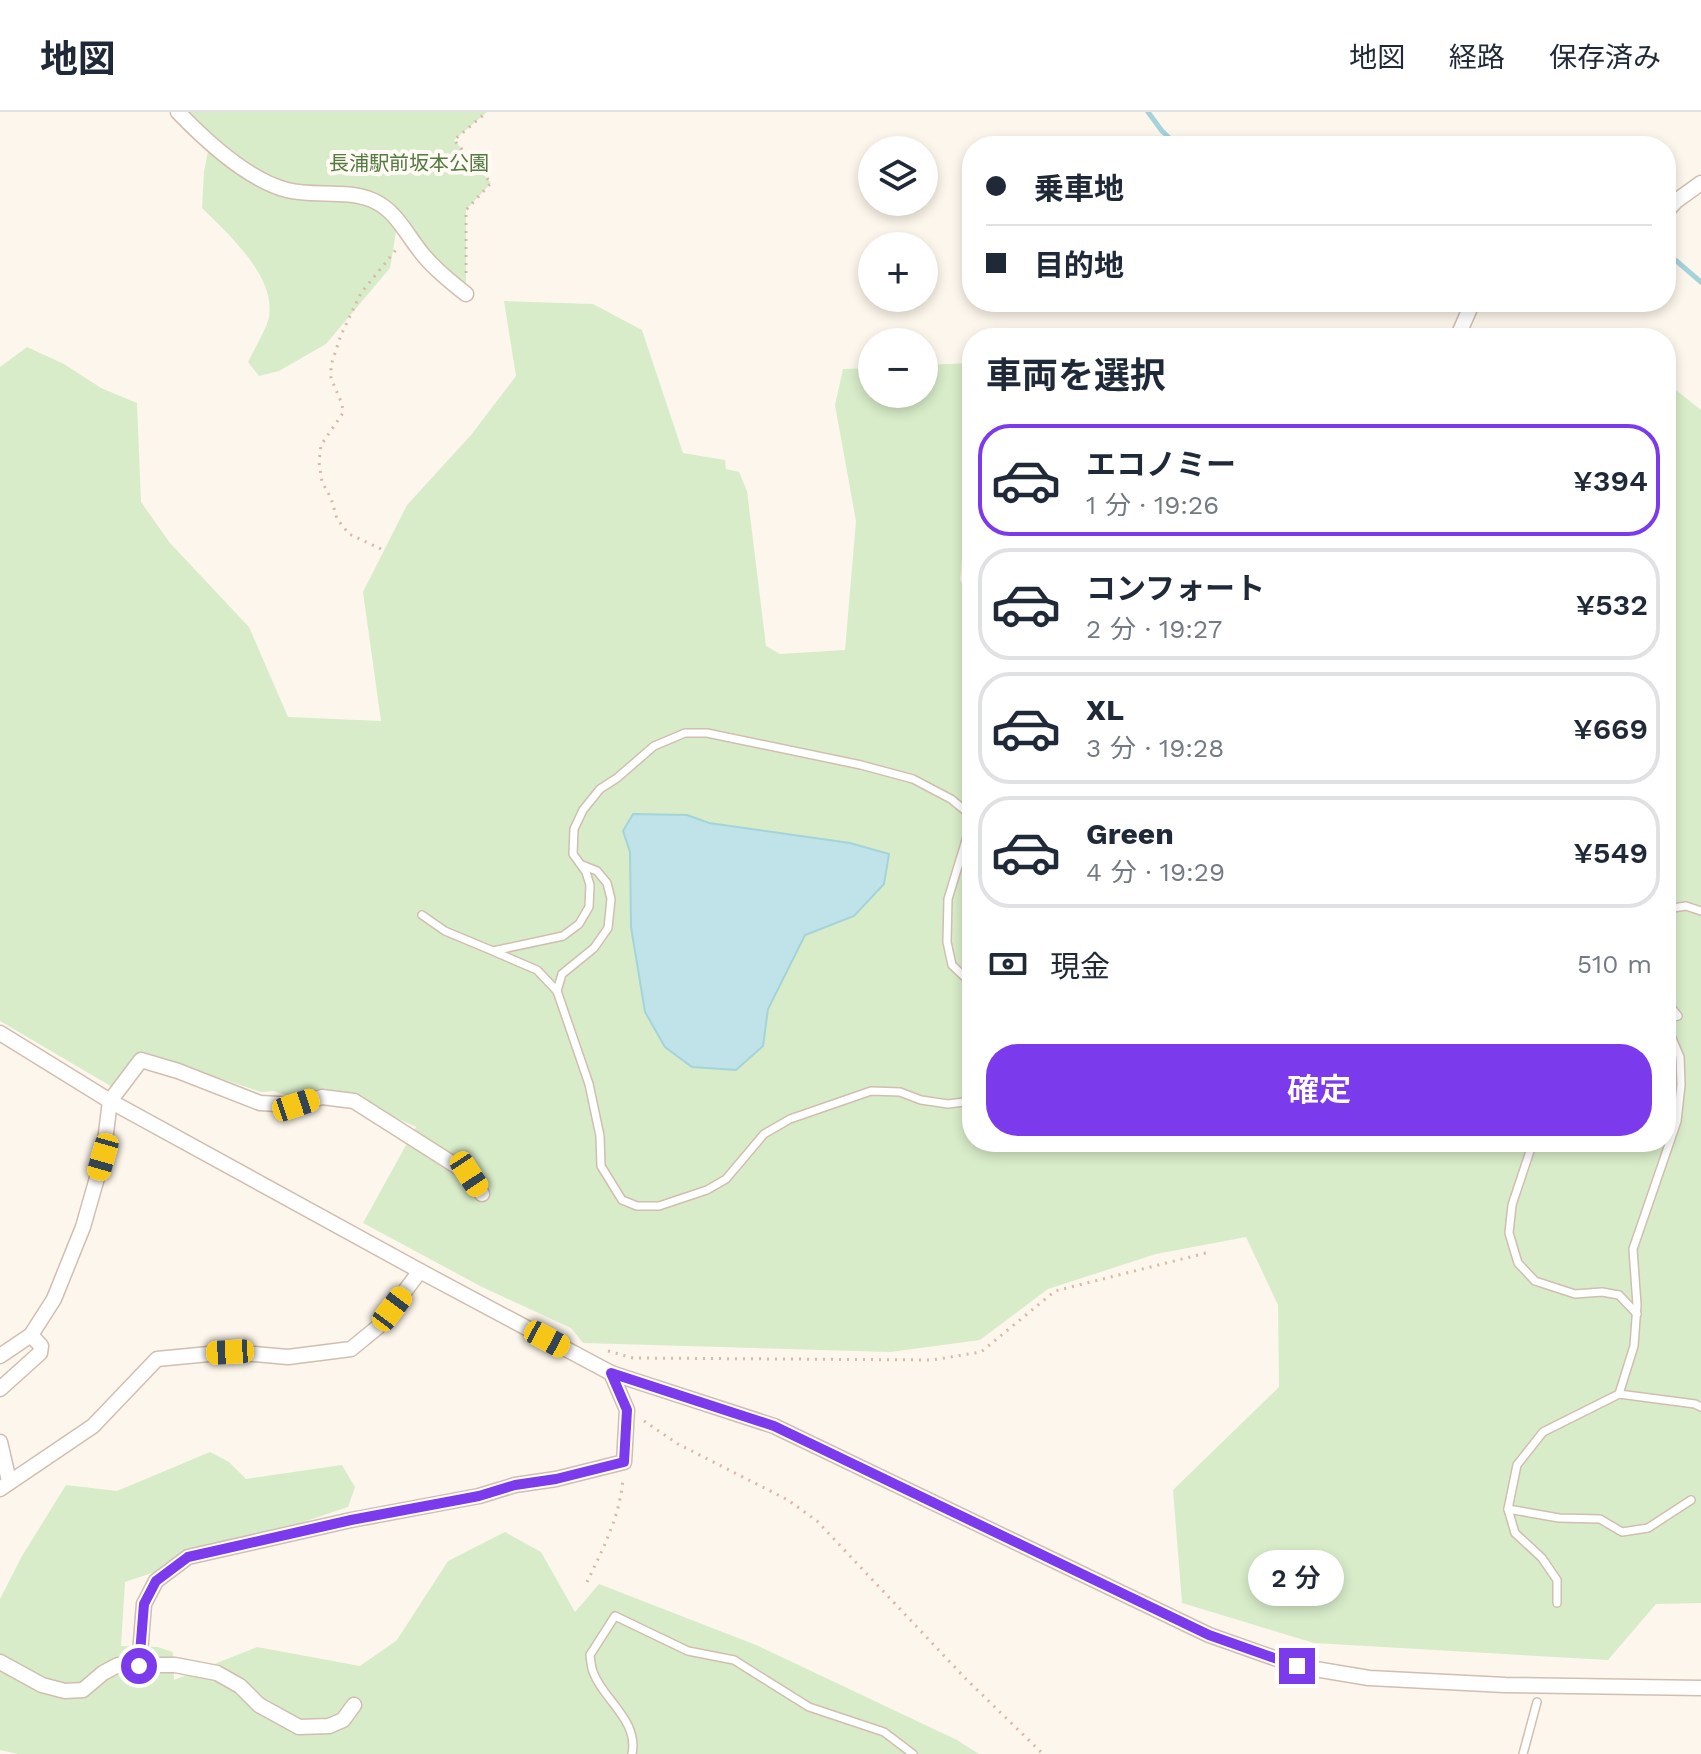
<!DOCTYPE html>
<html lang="ja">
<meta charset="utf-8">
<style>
:root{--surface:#fff;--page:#f6f6f7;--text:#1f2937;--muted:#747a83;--line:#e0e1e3;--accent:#7c3aed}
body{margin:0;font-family:"Work Sans","Noto Sans JP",sans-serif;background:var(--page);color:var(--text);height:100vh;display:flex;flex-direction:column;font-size:30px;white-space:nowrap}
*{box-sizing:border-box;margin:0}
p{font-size:26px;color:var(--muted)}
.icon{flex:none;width:44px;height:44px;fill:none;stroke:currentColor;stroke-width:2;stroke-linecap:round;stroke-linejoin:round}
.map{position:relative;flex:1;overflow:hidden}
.drawer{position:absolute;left:962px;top:216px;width:714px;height:824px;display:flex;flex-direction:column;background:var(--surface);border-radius:32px;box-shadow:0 4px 12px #0003}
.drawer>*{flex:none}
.top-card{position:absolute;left:962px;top:24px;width:714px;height:176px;border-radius:32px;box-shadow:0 4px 12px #0003;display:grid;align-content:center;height:176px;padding:0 24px;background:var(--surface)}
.buttons{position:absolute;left:858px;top:24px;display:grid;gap:16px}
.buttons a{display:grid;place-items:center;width:80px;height:80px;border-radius:50%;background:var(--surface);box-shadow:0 4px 12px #0003;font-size:40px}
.end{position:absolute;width:36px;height:36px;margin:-18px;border:10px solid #7c3aed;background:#fff;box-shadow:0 0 0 4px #fff}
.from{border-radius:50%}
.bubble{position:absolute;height:56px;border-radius:28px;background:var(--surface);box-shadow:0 4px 12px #0003;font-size:26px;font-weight:600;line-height:56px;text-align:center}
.car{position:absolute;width:24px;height:48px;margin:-24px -12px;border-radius:10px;box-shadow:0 0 6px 2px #0007;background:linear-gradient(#f5c518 24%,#345 0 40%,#f5c518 0 76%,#345 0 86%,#f5c518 0)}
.top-card b{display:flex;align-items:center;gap:28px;height:76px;font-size:30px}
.top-card b+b{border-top:2px solid var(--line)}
.top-card i{width:20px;height:20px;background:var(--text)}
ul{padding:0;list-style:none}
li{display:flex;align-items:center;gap:24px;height:112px;margin:0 16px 12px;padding:0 8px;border:4px solid var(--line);border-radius:32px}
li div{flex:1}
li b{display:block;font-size:30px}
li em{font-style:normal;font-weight:600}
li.selected{border-color:var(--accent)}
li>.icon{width:72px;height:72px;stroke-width:1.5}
h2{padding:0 24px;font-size:36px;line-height:96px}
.pay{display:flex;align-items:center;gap:20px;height:88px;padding:0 24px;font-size:30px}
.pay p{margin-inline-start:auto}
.action{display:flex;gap:16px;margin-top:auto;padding:16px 24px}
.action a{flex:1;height:92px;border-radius:32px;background:var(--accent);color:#fff;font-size:32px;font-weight:600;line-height:92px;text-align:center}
header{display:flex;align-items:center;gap:48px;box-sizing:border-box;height:112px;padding:0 40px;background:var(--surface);border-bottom:2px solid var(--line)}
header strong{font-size:38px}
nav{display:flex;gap:44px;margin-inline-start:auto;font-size:28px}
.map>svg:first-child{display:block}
</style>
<header>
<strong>地図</strong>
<nav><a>地図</a><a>経路</a><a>保存済み</a></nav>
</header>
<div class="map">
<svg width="1701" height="1642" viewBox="0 0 1701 1642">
<rect width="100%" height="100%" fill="#fdf6ec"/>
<g fill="#d8ecc9">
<path d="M 178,0 L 487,0 L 454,28 L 491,71 L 466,98 L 466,182 L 398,108 L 390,156 L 326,232 L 279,259 L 259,264 L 248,250 C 254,238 266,218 269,205 C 276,164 228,122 202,96 L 204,59 L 210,30 Z"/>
<polygon points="504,189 593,192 642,218 683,341 725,348 726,357 739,360 747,379 766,534 780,542 845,538 856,409 835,293 843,257 872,256 872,282 924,282 924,253 972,251 972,404 964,428 960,468 972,487 972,1030 1666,1030 1666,270 1701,298 1701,1491 1656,1492 1608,1548 1314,1531 1182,1491 1173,1378 1279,1275 1278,1193 1246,1125 1156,1142 1048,1177 980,1228 890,1240 583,1231 571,1216 482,1175 363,1111 416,1015 414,1014 336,979 291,985 274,979 261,980 143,941 114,976 0,909 0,255 27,235 64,252 101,276 137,291 141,390 170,431 249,515 288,605 381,609 363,480 407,393 471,323 516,264"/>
<polygon points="210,1340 229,1350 246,1367 342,1353 355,1375 348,1395 125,1470 121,1534 158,1535 173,1540 174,1568 257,1535 360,1554 397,1528 448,1449 505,1420 541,1440 575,1500 599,1472 756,1533 957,1628 979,1642 18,1642 0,1638 0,1487 22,1444 66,1373 117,1379"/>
</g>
<polygon fill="#bfe3e8" stroke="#a5d3da" stroke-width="2" points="633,702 687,703 709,711 850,731 889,742 884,772 854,804 805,823 768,897 763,934 736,958 692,955 665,935 645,900 631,815 630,740 623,719"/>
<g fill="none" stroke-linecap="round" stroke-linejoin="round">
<g stroke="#a5d3da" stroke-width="5">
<polyline points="1148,0 1162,19 1178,34"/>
<polyline points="1666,140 1701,170"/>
</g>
<defs>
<g id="lane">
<polyline points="1666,797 1686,794 1701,799"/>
<polyline points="422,803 445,819 493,839 563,824 579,812 589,795 590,773 586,760 573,742 574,717 583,698 600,677 617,666 654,634 685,621 707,621 861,653 913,667 951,687 967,700 970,715 948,787 947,830 952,853 972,872"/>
<polyline points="495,840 537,858 557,879 589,972 600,1024 601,1054 622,1088 637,1094 659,1094 707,1078 726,1067 764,1022 790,1007 871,979 900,980 921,988 948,992 972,989"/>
<polyline points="557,879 562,862 594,836 608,816 611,787 607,771 597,759 582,753"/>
<polyline points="1666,889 1678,904 1666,907"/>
<polyline points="1165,1030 1188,1030"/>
<polyline points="1533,1030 1512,1093 1509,1121 1518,1151 1535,1169 1575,1182 1602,1180 1619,1183 1637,1202"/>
<polyline points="1619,1282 1634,1234 1637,1193 1633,1137 1677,1009 1681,973 1680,945 1666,912"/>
<polyline points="1508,1397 1559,1406 1600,1407 1622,1420 1648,1416 1691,1388"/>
<polyline points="1557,1491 1557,1468 1542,1446 1515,1421 1508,1397 1517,1353 1543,1320 1619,1282 1695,1292 1701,1295"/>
<path d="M 632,1642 C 639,1609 604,1588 594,1562 C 591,1557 591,1549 590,1543 L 615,1504 L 688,1539 L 734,1548 L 809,1595 L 884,1620 L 913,1642"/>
<polyline points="1523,1642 1537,1590"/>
</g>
<g id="street">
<path d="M 178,0 C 205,28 248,68 287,78 C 313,85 346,77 372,88 C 397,98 408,126 425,145 C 437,159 452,171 466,182"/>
<polyline points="1666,100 1676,89 1701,71"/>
<polyline points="1457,226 1471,194 1475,190"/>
<polyline points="0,921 110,989 420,1159 611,1261 774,1314 1209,1523 1297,1554 1369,1566 1505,1573 1701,1576"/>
<polyline points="0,1244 31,1223 54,1187 83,1115 103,1045 110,989 141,948 178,959 260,991 296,993 322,985 354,989 469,1062 482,1082"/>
<polyline points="0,1277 40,1241 41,1234 31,1223"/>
<polyline points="0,1330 9,1369"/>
<polyline points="0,1377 93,1314 157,1247 230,1240 288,1245 351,1237 378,1215 420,1159"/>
<polyline points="0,1550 42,1573 65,1579 83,1578 103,1561 118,1553 175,1553 217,1561 240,1574 259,1593 299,1615 329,1614 343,1608 354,1593"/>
<polyline points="139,1554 144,1492 156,1469 188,1445 351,1408 479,1384 515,1373 556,1367 624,1350 627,1298 611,1261"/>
</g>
</defs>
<use href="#lane" stroke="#d1beb0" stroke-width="10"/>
<use href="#street" stroke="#d1beb0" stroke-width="17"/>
<g stroke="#d9b8a5" stroke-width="3" stroke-dasharray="2 6" stroke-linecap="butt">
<polyline points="466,161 466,98 491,71 454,28 487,0"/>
<polyline points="381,437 349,422 337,407 331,386 322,370 319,350 321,333 343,301 342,292 331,266 331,253 341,223 361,181 399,134"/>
<polyline points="608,1239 633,1246 932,1248 981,1240 1055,1179 1206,1141"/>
<polyline points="644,1309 678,1332 788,1388 817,1409 965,1566 1043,1642"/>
<path d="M 587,1470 C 603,1437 621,1402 623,1365"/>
</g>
<use href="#lane" stroke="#fff" stroke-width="7"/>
<use href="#street" stroke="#fff" stroke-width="14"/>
</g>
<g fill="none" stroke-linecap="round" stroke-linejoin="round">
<polyline stroke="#7c3aed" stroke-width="10" points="139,1554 144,1492 156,1469 188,1445 351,1408 479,1384 515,1373 556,1367 624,1350 627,1298 611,1261 774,1314 1209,1523 1297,1554"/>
</g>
<g text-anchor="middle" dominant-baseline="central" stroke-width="8" stroke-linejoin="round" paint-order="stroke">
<g font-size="20" fill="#537a41" stroke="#fffaf3">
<text x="409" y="51">長浦駅前坂本公園</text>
</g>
</g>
</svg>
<div class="buttons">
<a><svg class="icon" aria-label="layers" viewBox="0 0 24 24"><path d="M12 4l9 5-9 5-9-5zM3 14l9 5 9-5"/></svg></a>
<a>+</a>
<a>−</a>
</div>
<i class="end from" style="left:139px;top:1554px"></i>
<i class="end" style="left:1297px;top:1554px"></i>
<div class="bubble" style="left:1248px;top:1438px;width:96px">2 分</div>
<i class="car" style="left:296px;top:993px;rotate:72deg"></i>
<i class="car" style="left:103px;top:1045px;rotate:196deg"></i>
<i class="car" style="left:469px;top:1062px;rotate:147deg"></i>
<i class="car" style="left:392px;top:1197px;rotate:37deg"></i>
<i class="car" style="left:547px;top:1227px;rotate:118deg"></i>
<i class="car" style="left:230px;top:1240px;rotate:267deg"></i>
<div class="top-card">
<b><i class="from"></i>乗車地</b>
<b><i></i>目的地</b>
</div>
<section class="drawer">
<h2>車両を選択</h2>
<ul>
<li class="selected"><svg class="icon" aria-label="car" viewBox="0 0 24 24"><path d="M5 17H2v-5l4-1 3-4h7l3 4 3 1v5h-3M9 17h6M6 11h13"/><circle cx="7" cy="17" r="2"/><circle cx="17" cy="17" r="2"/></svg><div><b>エコノミー</b><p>1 分 · 19:26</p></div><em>¥394</em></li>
<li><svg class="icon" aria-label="car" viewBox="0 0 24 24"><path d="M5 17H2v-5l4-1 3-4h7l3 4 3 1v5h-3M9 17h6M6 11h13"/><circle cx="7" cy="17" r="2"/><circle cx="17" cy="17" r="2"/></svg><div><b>コンフォート</b><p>2 分 · 19:27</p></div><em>¥532</em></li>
<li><svg class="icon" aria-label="car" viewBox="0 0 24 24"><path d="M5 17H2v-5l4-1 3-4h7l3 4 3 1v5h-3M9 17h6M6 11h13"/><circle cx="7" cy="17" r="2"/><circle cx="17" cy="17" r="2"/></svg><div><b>XL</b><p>3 分 · 19:28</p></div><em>¥669</em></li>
<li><svg class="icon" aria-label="car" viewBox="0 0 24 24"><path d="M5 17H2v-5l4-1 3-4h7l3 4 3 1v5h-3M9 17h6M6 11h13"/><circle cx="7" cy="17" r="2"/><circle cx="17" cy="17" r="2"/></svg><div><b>Green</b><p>4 分 · 19:29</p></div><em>¥549</em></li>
</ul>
<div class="pay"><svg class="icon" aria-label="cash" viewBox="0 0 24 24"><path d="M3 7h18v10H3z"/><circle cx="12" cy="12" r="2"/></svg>現金<p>510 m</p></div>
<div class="action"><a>確定</a></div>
</section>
</div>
